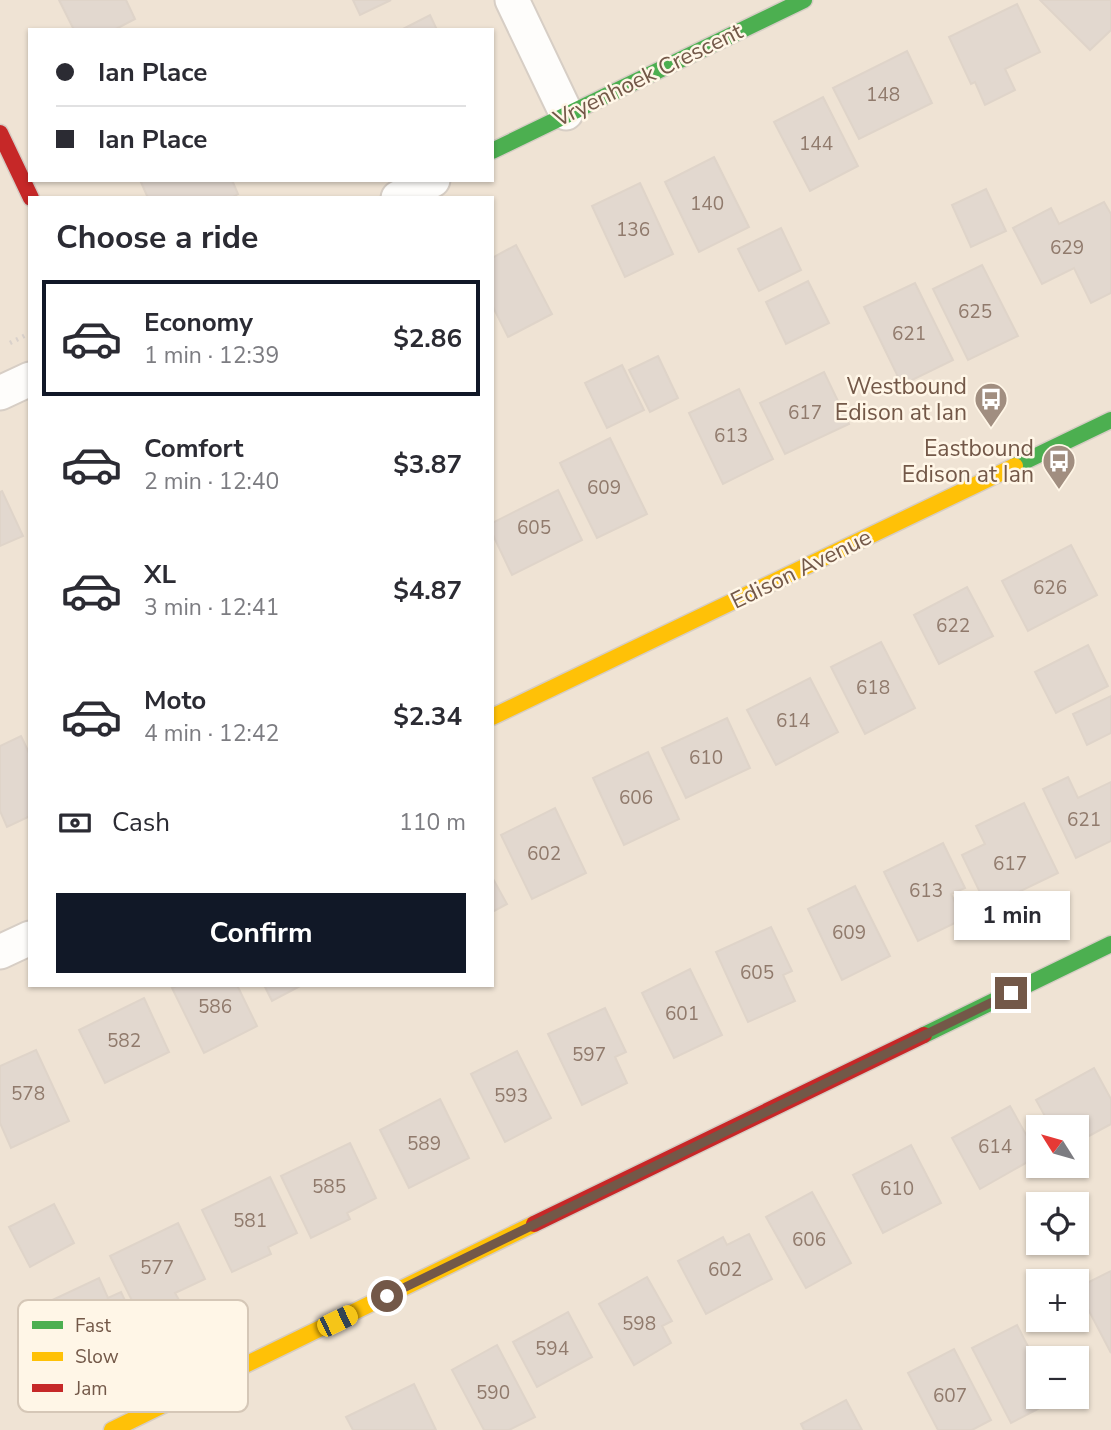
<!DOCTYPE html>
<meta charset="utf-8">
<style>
:root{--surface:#fff;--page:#f7f7f7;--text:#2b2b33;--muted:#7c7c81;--line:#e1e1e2;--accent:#111827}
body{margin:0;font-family:"Nunito Sans",sans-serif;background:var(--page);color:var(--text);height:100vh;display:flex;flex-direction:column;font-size:26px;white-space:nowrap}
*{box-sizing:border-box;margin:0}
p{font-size:23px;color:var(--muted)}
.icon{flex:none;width:38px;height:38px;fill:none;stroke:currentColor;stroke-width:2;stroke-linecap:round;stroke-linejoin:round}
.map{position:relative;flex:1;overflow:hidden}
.drawer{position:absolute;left:28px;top:196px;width:466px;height:791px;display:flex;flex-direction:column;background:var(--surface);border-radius:0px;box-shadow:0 2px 5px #0004}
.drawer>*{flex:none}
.hud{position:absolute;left:28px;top:28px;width:466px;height:154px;border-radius:0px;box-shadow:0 2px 5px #0004;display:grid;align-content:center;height:154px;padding:0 28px;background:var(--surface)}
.needle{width:46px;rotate:307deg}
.fabs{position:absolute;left:1026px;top:1115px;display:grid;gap:14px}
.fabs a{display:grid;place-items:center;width:63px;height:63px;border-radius:0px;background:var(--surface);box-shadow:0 2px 5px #0004;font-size:35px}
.end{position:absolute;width:32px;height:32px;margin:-16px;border:9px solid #735848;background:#fff;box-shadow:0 0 0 4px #fff}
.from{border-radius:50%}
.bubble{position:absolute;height:49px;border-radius:0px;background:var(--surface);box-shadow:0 2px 5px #0004;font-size:23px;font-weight:700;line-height:49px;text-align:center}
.car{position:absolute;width:21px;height:42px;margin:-21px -10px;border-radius:9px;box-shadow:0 0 5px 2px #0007;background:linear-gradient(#f5c518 24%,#345 0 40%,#f5c518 0 76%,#345 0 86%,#f5c518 0)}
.hud b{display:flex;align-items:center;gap:24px;height:66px;font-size:26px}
.hud b+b{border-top:2px solid var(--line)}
.hud i{width:18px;height:18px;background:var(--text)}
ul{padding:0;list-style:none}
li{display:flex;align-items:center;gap:21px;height:116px;margin:0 14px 10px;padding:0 14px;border:4px solid transparent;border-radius:0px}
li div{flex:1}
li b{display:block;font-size:26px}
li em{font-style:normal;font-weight:700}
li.current{border-color:var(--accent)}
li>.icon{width:63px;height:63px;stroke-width:1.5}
h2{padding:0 28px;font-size:32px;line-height:84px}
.pay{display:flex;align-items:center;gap:18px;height:77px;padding:0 28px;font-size:26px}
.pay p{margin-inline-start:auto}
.action{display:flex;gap:14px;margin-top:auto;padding:14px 28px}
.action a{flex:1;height:80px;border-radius:0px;background:var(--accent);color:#fff;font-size:28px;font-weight:700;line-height:80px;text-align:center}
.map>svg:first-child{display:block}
</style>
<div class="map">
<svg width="1111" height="1430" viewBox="0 0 1111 1430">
<rect width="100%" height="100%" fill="#f6f1e7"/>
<path fill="#efe3d4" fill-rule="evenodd" d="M 0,0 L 1111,0 L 1111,1430 L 0,1430 ZM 30,30 L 492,30 L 492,180 L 30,180 ZM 30,198 L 492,198 L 492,985 L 30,985 ZM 1038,1127 L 1076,1127 L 1076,1166 L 1038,1166 ZM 1038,1204 L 1076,1204 L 1076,1242 L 1038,1242 ZM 1038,1281 L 1076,1281 L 1076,1320 L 1038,1320 ZM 1038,1358 L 1076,1358 L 1076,1396 L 1038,1396 Z"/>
<g fill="#e2d8cf" stroke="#dfd4c9" stroke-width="2">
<polygon points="59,0 126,0 135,19 114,30 74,30"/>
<polygon points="353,0 391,0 360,15"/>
<polygon points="1040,0 1111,0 1111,30 1090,50"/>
<polygon points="1017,4 1040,52 1005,69 1015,90 985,105 975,82 971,84 949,37"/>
<polygon points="430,15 437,30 401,30"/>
<polygon points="907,51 932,103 859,139 833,88"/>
<polygon points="823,97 858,166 810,191 774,122"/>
<polygon points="714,157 749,227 699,252 665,182"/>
<polygon points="140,180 232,180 238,194 231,198 148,198"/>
<polygon points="640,183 673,254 625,277 592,206"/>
<polygon points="986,189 1006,231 971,247 952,205"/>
<polygon points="1104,202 1111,214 1111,293 1091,303 1074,268 1042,284 1013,228 1051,208 1059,224"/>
<polygon points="781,228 801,270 759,291 738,249"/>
<polygon points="516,245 552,314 508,337 492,305 492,258"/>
<polygon points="982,265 1018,336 968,360 933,289"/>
<polygon points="808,281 829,323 786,344 766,302"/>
<polygon points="915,283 953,360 902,385 864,307"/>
<polygon points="658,356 678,398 650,412 629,370"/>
<polygon points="622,365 644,410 607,428 585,383"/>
<polygon points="824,372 849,424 785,454 760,403"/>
<polygon points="739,389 773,459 723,484 689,413"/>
<polygon points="610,438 647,514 597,538 560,463"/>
<polygon points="558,490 582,540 512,575 492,533 492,523"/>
<polygon points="2,491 23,536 0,546 0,492"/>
<polygon points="1071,545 1097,595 1028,631 1002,581"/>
<polygon points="967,587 993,636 939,664 914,615"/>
<polygon points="881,642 915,708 865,734 831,667"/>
<polygon points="1088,645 1108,686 1056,713 1035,672"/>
<polygon points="810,678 838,732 776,765 747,710"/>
<polygon points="1111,696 1111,733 1087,745 1073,714"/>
<polygon points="727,718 750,768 686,798 662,748"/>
<polygon points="21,736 30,755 30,816 7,827 0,811 0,746"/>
<polygon points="648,752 679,819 624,845 593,778"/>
<polygon points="1068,777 1078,798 1111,782 1111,841 1076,858 1043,789"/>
<polygon points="1024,803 1058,873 987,907 962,855 985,844 976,826"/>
<polygon points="555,808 586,873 532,899 501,835"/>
<polygon points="943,843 965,888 951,894 963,919 918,941 884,872"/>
<polygon points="492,877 507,904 492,912"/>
<polygon points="855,886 890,956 842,980 808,909"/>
<polygon points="771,927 792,971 783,975 795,1001 748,1022 716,952"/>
<polygon points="690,969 722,1035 674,1058 642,993"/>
<polygon points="178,985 237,985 257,1026 204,1053 172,988"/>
<polygon points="264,985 302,985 272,1001"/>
<polygon points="144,998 169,1052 105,1083 79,1030"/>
<polygon points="605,1008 626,1052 615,1057 627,1083 582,1105 548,1034"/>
<polygon points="36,1050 69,1121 11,1148 0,1123 0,1066"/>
<polygon points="517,1051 551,1118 505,1142 471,1074"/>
<polygon points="1094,1068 1111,1099 1111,1124 1076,1143 1076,1127 1051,1127 1036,1100"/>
<polygon points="440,1099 469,1158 409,1188 380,1130"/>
<polygon points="1010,1106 1038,1156 980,1189 952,1138"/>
<polygon points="350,1143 376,1198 347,1213 350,1219 311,1238 281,1176"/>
<polygon points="911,1145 941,1203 883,1233 853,1175"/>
<polygon points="270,1177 297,1233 268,1247 271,1254 232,1272 202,1210"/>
<polygon points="812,1192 851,1263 806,1288 766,1217"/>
<polygon points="54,1204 74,1243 30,1267 9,1227"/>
<polygon points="178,1223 205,1279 175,1293 179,1300 141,1319 110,1256"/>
<polygon points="749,1234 772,1279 706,1314 678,1261 723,1237 727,1245"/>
<polygon points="1111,1271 1111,1353 1077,1288"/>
<polygon points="647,1277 672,1321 662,1326 671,1343 634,1365 599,1304"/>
<polygon points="99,1278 108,1298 121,1292 131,1313 122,1317 125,1323 53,1357 31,1310"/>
<polygon points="568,1312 592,1357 537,1387 513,1342"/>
<polygon points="1017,1325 1038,1366 1038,1396 1053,1396 1055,1400 1011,1423 972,1348"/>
<polygon points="497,1345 535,1417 509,1430 484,1430 452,1370"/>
<polygon points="954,1349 991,1420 972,1430 938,1430 908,1373"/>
<polygon points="414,1384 436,1430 353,1430 346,1417"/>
<polygon points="846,1400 862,1430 804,1430 801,1424"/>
</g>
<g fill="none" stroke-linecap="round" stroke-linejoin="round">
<defs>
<g id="street">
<polyline points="512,0 566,113"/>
<polyline points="398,198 433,180"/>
<polyline points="0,393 30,379"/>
<polyline points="0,952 30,938"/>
</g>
<g id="fast">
<polyline points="492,151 804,0"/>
<polyline points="1015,466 1111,420"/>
<polyline points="924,1035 1111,944"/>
</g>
<g id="slow">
<polyline points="492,717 1015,466"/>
<polyline points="112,1430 534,1224"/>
</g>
<g id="jam">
<polyline points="0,133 31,198"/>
<polyline points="534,1224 924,1035"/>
</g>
</defs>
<use href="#street" stroke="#d7cec5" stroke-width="37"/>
<use href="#fast" stroke="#d6cdc4" stroke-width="19"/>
<use href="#slow" stroke="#d6cdc4" stroke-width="19"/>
<use href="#jam" stroke="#d6cdc4" stroke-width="19"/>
<polyline stroke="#d9d1cb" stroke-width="4.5" stroke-dasharray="2 5" stroke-linecap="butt" points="10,343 30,333"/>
<use href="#street" stroke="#fefdfb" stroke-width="33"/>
<use href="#fast" stroke="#4caf50" stroke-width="16"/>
<use href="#slow" stroke="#ffc107" stroke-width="16"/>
<use href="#jam" stroke="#c62828" stroke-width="16"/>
</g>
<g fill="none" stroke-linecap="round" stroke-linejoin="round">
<polyline stroke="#735848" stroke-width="9" points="387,1296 1011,993"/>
</g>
<defs>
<symbol id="bus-pin" viewBox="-11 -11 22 30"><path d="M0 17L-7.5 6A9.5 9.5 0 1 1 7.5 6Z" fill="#a18e80" stroke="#fff6e7"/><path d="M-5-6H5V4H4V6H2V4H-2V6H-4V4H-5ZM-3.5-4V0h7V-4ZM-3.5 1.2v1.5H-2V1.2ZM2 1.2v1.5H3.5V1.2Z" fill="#fff"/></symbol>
</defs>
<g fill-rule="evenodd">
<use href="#bus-pin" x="972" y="380" width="38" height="52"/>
<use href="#bus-pin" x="1040" y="442" width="38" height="52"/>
</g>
<g text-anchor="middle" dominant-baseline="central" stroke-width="5" stroke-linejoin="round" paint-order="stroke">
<g font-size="19" fill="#907a6c">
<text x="883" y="95">148</text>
<text x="816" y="144">144</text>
<text x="707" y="204">140</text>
<text x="633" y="230">136</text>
<text x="1067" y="248">629</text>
<text x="975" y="312">625</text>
<text x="909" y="334">621</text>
<text x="805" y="413">617</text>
<text x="731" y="436">613</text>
<text x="604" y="488">609</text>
<text x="534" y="528">605</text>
<text x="1050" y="588">626</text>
<text x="953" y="626">622</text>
<text x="873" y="688">618</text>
<text x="793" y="721">614</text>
<text x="706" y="758">610</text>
<text x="636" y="798">606</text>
<text x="1084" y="820">621</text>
<text x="544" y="854">602</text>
<text x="1010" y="864">617</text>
<text x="926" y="891">613</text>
<text x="849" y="933">609</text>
<text x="757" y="973">605</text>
<text x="215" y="1007">586</text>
<text x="682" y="1014">601</text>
<text x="124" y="1041">582</text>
<text x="589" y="1055">597</text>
<text x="28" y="1094">578</text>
<text x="511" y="1096">593</text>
<text x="424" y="1144">589</text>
<text x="995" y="1147">614</text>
<text x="329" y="1187">585</text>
<text x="897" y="1189">610</text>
<text x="250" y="1221">581</text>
<text x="809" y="1240">606</text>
<text x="157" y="1268">577</text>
<text x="725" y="1270">602</text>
<text x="639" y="1324">598</text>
<text x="552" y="1349">594</text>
<text x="493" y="1393">590</text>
<text x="950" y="1396">607</text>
</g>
<g font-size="23" fill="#735848" stroke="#fff6e7">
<text transform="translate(648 75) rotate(-26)">Vryenhoek Crescent</text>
<text transform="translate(801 569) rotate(-26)">Edison Avenue</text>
</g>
<g font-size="23" fill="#735848" stroke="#fff6e7" text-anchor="end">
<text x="967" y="386">Westbound<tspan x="967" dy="26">Edison at Ian</tspan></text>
<text x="1034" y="448">Eastbound<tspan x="1034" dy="26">Edison at Ian</tspan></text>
</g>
</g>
<rect x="18" y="1300" width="230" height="112" rx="10" fill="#fff6e7" stroke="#d5c7b7" stroke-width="2"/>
<rect x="32" y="1321" width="31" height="8" fill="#4caf50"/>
<rect x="32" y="1352" width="31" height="9" fill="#ffc107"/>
<rect x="32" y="1384" width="31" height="8" fill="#c62828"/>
<g font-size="19" fill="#735848">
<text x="75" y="1332">Fast</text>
<text x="75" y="1363">Slow</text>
<text x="75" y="1395">Jam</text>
</g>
</svg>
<div class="fabs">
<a><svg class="needle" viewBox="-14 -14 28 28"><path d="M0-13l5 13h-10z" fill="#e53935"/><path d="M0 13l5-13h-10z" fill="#7c7c81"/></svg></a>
<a><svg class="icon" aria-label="locate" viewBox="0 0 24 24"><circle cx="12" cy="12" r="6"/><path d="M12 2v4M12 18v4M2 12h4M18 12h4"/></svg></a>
<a>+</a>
<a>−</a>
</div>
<i class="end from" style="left:387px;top:1296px"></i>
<i class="end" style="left:1011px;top:993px"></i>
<div class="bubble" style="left:954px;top:891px;width:116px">1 min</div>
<i class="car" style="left:337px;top:1321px;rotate:64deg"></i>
<div class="hud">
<b><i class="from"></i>Ian Place</b>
<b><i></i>Ian Place</b>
</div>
<section class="drawer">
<h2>Choose a ride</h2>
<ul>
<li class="current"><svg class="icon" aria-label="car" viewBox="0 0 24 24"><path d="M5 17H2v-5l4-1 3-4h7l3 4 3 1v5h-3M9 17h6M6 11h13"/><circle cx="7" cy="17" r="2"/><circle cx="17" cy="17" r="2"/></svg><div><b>Economy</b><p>1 min · 12:39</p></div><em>$2.86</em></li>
<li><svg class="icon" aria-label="car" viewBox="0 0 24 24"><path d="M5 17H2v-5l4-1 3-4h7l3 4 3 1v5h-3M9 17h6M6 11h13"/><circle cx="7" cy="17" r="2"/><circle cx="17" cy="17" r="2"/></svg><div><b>Comfort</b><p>2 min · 12:40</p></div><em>$3.87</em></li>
<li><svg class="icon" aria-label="car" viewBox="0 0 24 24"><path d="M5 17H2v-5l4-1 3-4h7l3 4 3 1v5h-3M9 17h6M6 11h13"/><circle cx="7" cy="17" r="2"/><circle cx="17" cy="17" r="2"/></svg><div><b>XL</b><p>3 min · 12:41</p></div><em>$4.87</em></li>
<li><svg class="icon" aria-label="car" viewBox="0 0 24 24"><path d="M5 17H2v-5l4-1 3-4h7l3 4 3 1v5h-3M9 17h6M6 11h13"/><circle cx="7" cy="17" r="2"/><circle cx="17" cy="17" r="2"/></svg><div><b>Moto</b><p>4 min · 12:42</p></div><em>$2.34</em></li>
</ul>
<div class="pay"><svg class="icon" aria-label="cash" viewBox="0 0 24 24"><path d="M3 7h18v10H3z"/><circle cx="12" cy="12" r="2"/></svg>Cash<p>110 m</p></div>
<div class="action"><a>Confirm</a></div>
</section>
</div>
